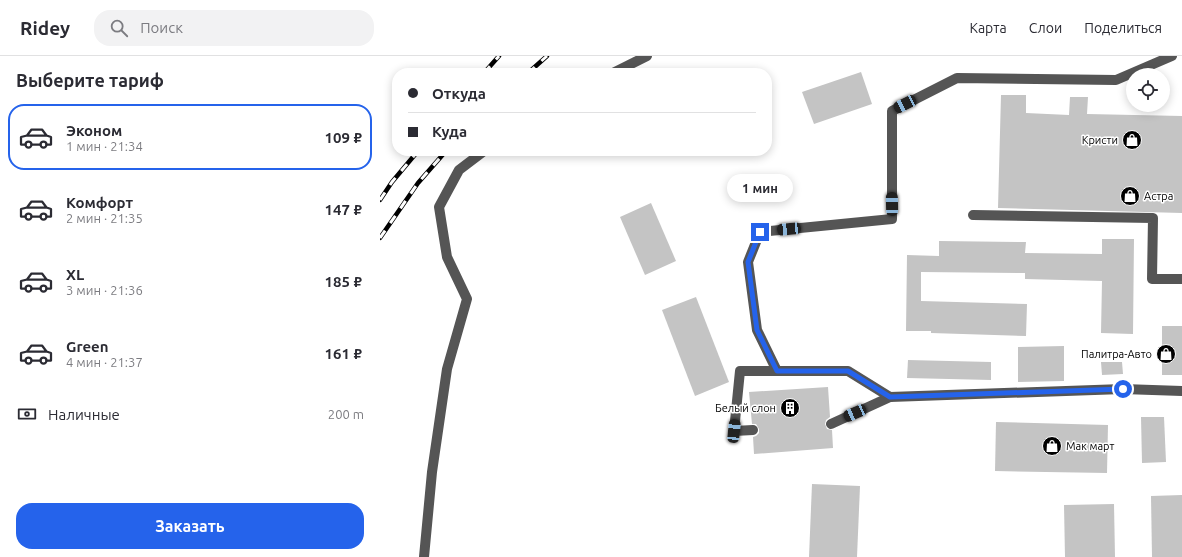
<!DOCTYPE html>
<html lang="ru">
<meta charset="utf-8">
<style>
:root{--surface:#fff;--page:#f2f2f3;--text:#2b2b33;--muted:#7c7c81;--line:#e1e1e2;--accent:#2563eb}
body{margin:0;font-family:Ubuntu,sans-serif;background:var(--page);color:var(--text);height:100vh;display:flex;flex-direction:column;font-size:15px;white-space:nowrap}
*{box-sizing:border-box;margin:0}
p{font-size:13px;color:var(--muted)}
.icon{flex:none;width:22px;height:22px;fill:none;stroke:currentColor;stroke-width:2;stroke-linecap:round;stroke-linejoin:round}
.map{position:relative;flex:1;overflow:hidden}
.side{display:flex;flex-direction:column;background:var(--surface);width:380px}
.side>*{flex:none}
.hud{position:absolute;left:12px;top:12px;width:380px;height:88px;border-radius:16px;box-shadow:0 2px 10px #0003;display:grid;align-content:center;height:88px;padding:0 16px;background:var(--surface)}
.tools{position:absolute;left:746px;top:12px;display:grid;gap:8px}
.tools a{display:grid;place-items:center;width:44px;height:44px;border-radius:50%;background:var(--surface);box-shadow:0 2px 10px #0003;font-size:20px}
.end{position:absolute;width:18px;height:18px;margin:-9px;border:5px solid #2563eb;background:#fff;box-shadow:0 0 0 2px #fff}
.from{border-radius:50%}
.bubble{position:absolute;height:28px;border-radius:14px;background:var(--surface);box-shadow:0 2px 10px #0003;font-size:13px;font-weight:600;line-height:28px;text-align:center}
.car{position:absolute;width:12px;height:24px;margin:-12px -6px;border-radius:5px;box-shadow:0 0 3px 1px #0007;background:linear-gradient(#222 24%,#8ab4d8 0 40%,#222 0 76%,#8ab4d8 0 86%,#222 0)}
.hud b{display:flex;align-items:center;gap:14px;height:38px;font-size:15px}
.hud b+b{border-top:1px solid var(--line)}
.hud i{width:10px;height:10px;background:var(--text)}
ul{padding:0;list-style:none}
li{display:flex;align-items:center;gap:12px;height:66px;margin:0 8px 6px;padding:0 8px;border:2px solid transparent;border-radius:16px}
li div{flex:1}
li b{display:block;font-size:15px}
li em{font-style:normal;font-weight:600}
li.selected{border-color:var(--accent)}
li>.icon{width:36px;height:36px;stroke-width:1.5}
h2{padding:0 16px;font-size:18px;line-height:48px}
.pay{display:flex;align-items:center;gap:10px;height:44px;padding:0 16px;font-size:15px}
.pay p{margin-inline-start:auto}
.action{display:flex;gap:8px;margin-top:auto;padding:8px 16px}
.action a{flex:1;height:46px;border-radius:16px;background:var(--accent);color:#fff;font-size:16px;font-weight:600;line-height:46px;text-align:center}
header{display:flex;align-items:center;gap:24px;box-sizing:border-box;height:56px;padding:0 20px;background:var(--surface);border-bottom:1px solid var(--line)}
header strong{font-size:19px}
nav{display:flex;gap:22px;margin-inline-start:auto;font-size:14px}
.search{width:280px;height:36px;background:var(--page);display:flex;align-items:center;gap:10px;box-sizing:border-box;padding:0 14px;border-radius:16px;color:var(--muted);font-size:15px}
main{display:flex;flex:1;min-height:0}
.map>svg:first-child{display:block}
</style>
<header>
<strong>Ridey</strong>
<div class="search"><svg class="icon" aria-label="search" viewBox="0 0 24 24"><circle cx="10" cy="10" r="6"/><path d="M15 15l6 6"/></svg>Поиск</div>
<nav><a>Карта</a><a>Слои</a><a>Поделиться</a></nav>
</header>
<main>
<section class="side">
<h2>Выберите тариф</h2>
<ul>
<li class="selected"><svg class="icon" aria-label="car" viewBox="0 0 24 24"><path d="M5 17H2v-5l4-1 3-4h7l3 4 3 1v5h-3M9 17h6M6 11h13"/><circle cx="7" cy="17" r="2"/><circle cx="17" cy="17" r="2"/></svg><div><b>Эконом</b><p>1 мин · 21:34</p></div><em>109 ₽</em></li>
<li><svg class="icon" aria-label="car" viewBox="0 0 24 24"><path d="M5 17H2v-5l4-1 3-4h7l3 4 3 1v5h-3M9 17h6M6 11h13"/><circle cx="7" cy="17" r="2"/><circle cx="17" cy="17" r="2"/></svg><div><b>Комфорт</b><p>2 мин · 21:35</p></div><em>147 ₽</em></li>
<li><svg class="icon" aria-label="car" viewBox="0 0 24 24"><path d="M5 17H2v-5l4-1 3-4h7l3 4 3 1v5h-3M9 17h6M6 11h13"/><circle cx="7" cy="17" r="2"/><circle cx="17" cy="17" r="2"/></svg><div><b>XL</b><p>3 мин · 21:36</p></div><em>185 ₽</em></li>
<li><svg class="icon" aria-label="car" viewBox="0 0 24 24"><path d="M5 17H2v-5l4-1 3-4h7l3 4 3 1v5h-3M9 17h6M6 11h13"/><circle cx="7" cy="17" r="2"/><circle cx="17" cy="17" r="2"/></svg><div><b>Green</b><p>4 мин · 21:37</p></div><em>161 ₽</em></li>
</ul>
<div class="pay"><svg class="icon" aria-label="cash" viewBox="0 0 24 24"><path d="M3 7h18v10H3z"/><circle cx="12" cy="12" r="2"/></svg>Наличные<p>200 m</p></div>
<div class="action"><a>Заказать</a></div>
</section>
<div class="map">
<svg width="802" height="501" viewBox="0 0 802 501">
<rect width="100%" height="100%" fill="#fff"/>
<g fill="#c4c4c4">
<polygon points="481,16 492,48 434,68 422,36"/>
<polygon points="621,39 646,39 646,57 689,59 690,41 708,41 707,58 802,60 802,157 618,152"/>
<polygon points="271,147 296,205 265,219 240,161"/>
<polygon points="722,183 754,183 753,278 721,277 722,225 645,223 645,217 541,216 541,245 647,248 646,280 551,277 551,275 526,275 527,199 559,200 559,185 646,186 645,197 722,198"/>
<polygon points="316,241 349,326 315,340 282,254"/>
<rect x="782" y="270" width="20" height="49"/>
<polygon points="684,290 684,325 638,326 638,291"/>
<polygon points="528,304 611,306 611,324 527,322"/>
<polygon points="721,306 742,306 743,318 722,319"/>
<polygon points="448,331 450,361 446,364 445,368 447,373 452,374 453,392 374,398 373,381 376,380 379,377 379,373 376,368 372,368 369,336"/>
<polygon points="761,361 784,361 786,406 762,407"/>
<polygon points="616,366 728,369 727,417 615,415"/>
<polygon points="432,428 480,430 477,501 429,501"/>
<polygon points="802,439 802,501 772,501 771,440"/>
<polygon points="734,448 735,501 685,501 684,449"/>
</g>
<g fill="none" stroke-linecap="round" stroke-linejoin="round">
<g stroke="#555" stroke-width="10">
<polyline points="233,17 267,0"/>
<polyline points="593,159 773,162 772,223 802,223"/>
<polyline points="397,315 377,274 368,206 380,176 512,163 512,55 577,22 736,24 792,0"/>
<polyline points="451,368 510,341 743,333 802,335"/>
<polyline points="373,374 354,375 360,315 468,315 510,341"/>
<polyline points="44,501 52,416 67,313 87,243 67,201 59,151 79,114 104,95"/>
</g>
<defs>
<g id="rail">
<polyline points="104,17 119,0"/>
<polyline points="148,17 167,0"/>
<polyline points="0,144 12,126 38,95"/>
<polyline points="0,182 38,127 66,95"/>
</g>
</defs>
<use href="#rail" stroke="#000" stroke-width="4.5"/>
<use href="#rail" stroke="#fff" stroke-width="3" stroke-dasharray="9" stroke-linecap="butt"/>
</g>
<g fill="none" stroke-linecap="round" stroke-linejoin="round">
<polyline stroke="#2563eb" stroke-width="5" points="380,176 368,206 377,274 397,315 468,315 510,341 743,333"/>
</g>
<defs>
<symbol id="shop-disc" viewBox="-11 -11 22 22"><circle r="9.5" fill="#000" stroke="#fff"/><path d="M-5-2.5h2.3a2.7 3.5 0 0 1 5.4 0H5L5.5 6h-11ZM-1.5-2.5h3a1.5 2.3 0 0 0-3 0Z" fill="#fff"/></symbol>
<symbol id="building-disc" viewBox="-11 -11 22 22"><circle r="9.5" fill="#000" stroke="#fff"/><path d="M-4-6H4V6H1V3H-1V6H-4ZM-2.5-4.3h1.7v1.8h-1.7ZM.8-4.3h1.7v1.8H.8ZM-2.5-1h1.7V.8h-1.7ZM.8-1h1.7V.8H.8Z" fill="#fff"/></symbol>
</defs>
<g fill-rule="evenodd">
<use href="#shop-disc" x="741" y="73" width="22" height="22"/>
<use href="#shop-disc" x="739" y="129" width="22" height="22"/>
<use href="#shop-disc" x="775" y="287" width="22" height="22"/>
<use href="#building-disc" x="399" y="341" width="22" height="22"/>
<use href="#shop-disc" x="661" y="379" width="22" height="22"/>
</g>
<g text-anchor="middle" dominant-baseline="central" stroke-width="3" stroke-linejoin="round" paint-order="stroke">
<g font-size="11" fill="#000" stroke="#fff" text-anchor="end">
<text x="738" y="84">Кристи</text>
<text x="764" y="140" text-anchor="start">Астра</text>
<text x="772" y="298">Палитра-Авто</text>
<text x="396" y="352">Белый слон</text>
<text x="686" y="390" text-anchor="start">Мак март</text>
</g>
</g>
</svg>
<div class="tools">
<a><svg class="icon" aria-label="locate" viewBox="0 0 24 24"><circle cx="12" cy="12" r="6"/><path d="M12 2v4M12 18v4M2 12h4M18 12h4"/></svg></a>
</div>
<i class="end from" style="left:743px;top:333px"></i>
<i class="end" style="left:380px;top:176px"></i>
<div class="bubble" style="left:347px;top:118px;width:66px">1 мин</div>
<i class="car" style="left:525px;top:48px;rotate:244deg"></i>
<i class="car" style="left:512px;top:148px;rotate:359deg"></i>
<i class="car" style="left:409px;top:173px;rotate:265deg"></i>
<i class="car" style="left:475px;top:357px;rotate:246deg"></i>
<i class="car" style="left:354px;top:375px;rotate:6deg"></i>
<div class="hud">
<b><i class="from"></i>Откуда</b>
<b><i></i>Куда</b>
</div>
</div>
</main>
